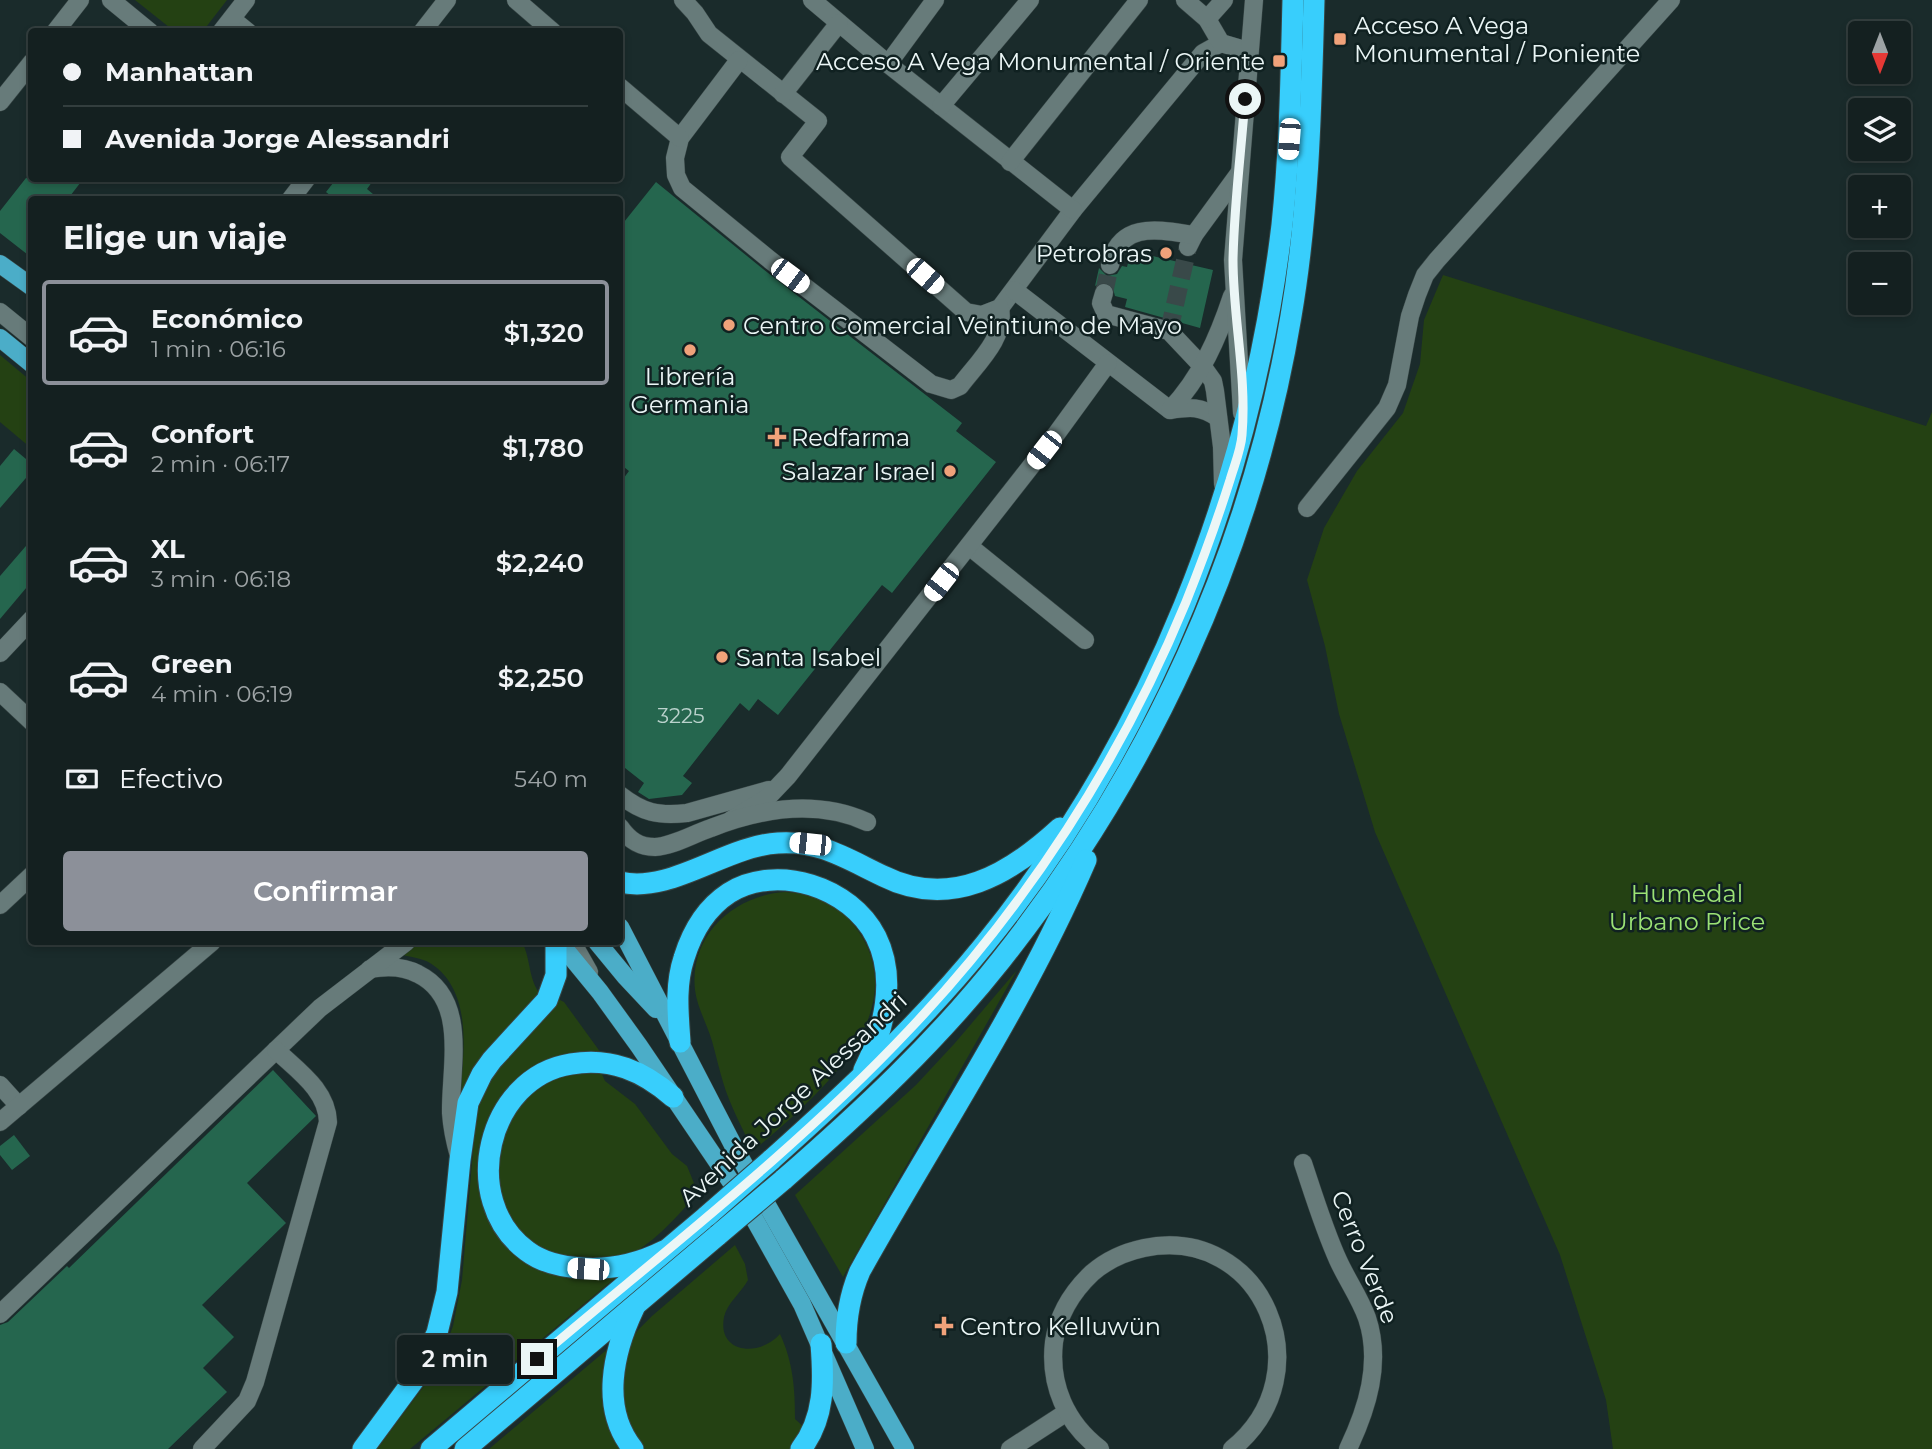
<!DOCTYPE html>
<html lang="es">
<meta charset="utf-8">
<style>
:root{--surface:#142020;--page:#212d2d;--text:#f1f3f6;--muted:#9da3a5;--line:#333e3e;--accent:#8c9099}
body{margin:0;font-family:Montserrat,sans-serif;background:var(--page);color:var(--text);height:100vh;display:flex;flex-direction:column;font-size:26px;white-space:nowrap}
*{box-sizing:border-box;margin:0}
p{font-size:23px;color:var(--muted)}
.icon{flex:none;width:38px;height:38px;fill:none;stroke:currentColor;stroke-width:2;stroke-linecap:round;stroke-linejoin:round}
.map{position:relative;flex:1;overflow:hidden}
.side{position:absolute;left:28px;top:196px;width:595px;height:749px;display:flex;flex-direction:column;background:var(--surface);border-radius:7px;box-shadow:0 4px 10px #0003,0 0 0 2px var(--line)}
.side>*{flex:none}
.guide{position:absolute;left:28px;top:28px;width:595px;height:154px;border-radius:7px;box-shadow:0 4px 10px #0003,0 0 0 2px var(--line);display:grid;align-content:center;height:154px;padding:0 35px;background:var(--surface)}
.needle{width:46px;rotate:180deg}
.controls{position:absolute;left:1848px;top:21px;display:grid;gap:14px}
.controls a{display:grid;place-items:center;width:63px;height:63px;border-radius:7px;background:var(--surface);box-shadow:0 4px 10px #0003,0 0 0 2px var(--line);font-size:35px}
.end{position:absolute;width:32px;height:32px;margin:-16px;border:9px solid #ebf6f6;background:#111;box-shadow:0 0 0 4px #111}
.from{border-radius:50%}
.bubble{position:absolute;height:49px;border-radius:7px;background:var(--surface);box-shadow:0 4px 10px #0003,0 0 0 2px var(--line);font-size:23px;font-weight:600;line-height:49px;text-align:center}
.car{position:absolute;width:21px;height:42px;margin:-21px -10px;border-radius:9px;box-shadow:0 0 5px 2px #0007;background:linear-gradient(#fff 24%,#345 0 40%,#fff 0 76%,#345 0 86%,#fff 0)}
.guide b{display:flex;align-items:center;gap:24px;height:66px;font-size:26px}
.guide b+b{border-top:2px solid var(--line)}
.guide i{width:18px;height:18px;background:var(--text)}
ul{padding:0;list-style:none}
li{display:flex;align-items:center;gap:21px;height:105px;margin:0 14px 10px;padding:0 21px;border:4px solid transparent;border-radius:7px}
li div{flex:1}
li b{display:block;font-size:26px}
li em{font-style:normal;font-weight:600}
li.on{border-color:var(--accent)}
li>.icon{width:63px;height:63px;stroke-width:1.5}
h2{padding:0 35px;font-size:32px;line-height:84px}
.pay{display:flex;align-items:center;gap:18px;height:77px;padding:0 35px;font-size:26px}
.pay p{margin-inline-start:auto}
.cta{display:flex;gap:14px;margin-top:auto;padding:14px 35px}
.cta a{flex:1;height:80px;border-radius:7px;background:var(--accent);color:#fff;font-size:28px;font-weight:600;line-height:80px;text-align:center}
.map>svg:first-child{display:block}
</style>
<div class="map">
<svg width="1932" height="1449" viewBox="0 0 1932 1449">
<rect width="100%" height="100%" fill="#1a2b2b"/>
<g fill="#244113">
<polygon points="135,0 227,0 203,31 174,31"/>
<polygon points="1443,275 1926,426 1932,412 1932,1449 1613,1449 1606,1400 1560,1255 1375,832 1339,714 1325,646 1307,580 1324,528 1357,471 1403,413 1420,364 1424,320"/>
<polygon points="0,355 31,381 31,448 0,422"/>
<path d="M 785,892 C 817,894 844,907 861,935 C 913,1020 809,1103 753,1151 C 743,1129 730,1106 723,1082 C 719,1069 716,1055 712,1041 C 707,1024 697,1007 695,990 C 689,935 734,895 785,892 Z"/>
<path d="M 416,942 L 522,942 C 531,959 528,978 540,994 L 483,1057 L 460,1094 C 464,1052 473,990 430,963 C 422,958 409,957 399,954 Z"/>
<polygon points="1017,970 843,1277 795,1195 916,1085 955,1043"/>
<path d="M 558,999 L 564,1002 L 601,1053 C 436,1041 433,1313 620,1274 L 410,1449 L 377,1449 L 427,1382 L 445,1348 L 453,1326 L 462,1280 L 476,1115 C 481,1093 490,1074 505,1056 C 522,1036 545,1023 558,999 Z"/>
<path d="M 601,1072 L 605,1081 L 635,1104 L 672,1154 L 687,1166 L 698,1193 C 679,1214 649,1250 621,1258 C 606,1263 589,1261 574,1258 C 561,1255 549,1253 538,1246 C 474,1205 493,1097 563,1074 C 574,1071 589,1072 601,1072 Z"/>
<path d="M 735,1245 L 745,1264 L 748,1280 C 741,1293 727,1303 724,1317 C 717,1354 760,1357 780,1334 C 793,1362 795,1388 795,1419 L 806,1429 L 790,1449 L 645,1449 L 633,1434 L 620,1398 L 627,1347 L 638,1330 L 652,1316 Z"/>
<path d="M 610,1347 C 598,1382 599,1417 621,1449 L 489,1449 Z"/>
</g>
<g fill="#25664e">
<polygon points="26,178 84,178 67,200 32,200 32,258 0,233 0,211"/>
<polygon points="337,178 375,178 367,189 380,200 336,200 326,192"/>
<polygon points="656,182 763,269 962,423 956,431 996,462 892,593 882,585 778,715 758,699 749,711 740,703 683,776 692,783 682,795 649,799 638,792 644,783 620,764 620,483 629,471 620,464 620,227"/>
<polygon points="1131,251 1213,270 1200,328 1125,307 1127,299 1115,296 1112,285 1102,282 1095,286 1099,268 1107,276 1117,274 1122,266 1127,267"/>
<polygon points="14,449 32,464 32,471 0,508 0,466"/>
<polygon points="32,539 32,581 0,619 0,576"/>
<polygon points="273,1070 316,1116 247,1183 286,1223 202,1305 234,1337 203,1368 227,1392 168,1449 0,1449 0,1325 8,1322 67,1266 69,1268"/>
<polygon points="14,1135 30,1156 12,1170 0,1155 0,1146"/>
</g>
<g fill="none" stroke-linecap="round" stroke-linejoin="round">
<g stroke="#394949" stroke-width="18" stroke-dasharray="18 9" stroke-linecap="butt">
<polyline points="1104,293 1110,265"/>
<polyline points="1169,331 1188,247"/>
</g>
<defs>
<g id="minor">
<polyline points="111,0 150,32"/>
<polyline points="516,0 553,32"/>
<polyline points="683,0 695,13 709,34 818,121 790,157 966,312 982,315 1000,308 1073,210 1203,53 1221,43"/>
<polyline points="812,0 888,64 1073,210"/>
<polyline points="1185,0 1207,19 1221,43 1248,51"/>
<polyline points="232,19 248,32"/>
<polyline points="1207,19 1224,0"/>
<polyline points="55,32 80,0"/>
<polyline points="221,32 246,0"/>
<polyline points="422,32 447,0"/>
<path d="M 739,60 L 680,138 L 675,158 L 676,175 L 682,188 L 770,260 L 931,384 L 951,390 L 960,386 C 977,363 1006,338 1000,308"/>
<polyline points="888,64 935,0"/>
<polyline points="620,87 680,138"/>
<polyline points="783,94 839,23"/>
<polyline points="0,102 32,62"/>
<polyline points="941,106 1030,0"/>
<polyline points="1010,162 1139,0"/>
<polyline points="290,200 307,178"/>
<polyline points="1188,247 1194,235 1240,172"/>
<path d="M 1110,265 C 1120,220 1160,230 1194,235"/>
<path d="M 1014,290 L 1170,410 C 1190,407 1201,406 1218,418"/>
<polyline points="1104,293 1101,303 1106,314 1169,331 1203,367 1213,381 1215,391 1222,447 1223,484"/>
<polyline points="0,312 32,338"/>
<path d="M 1170,410 C 1201,377 1218,338 1232,296"/>
<polyline points="1242,413 1233,260 1254,0"/>
<polyline points="1307,508 1387,408 1397,385 1410,316 1417,295 1425,275 1437,260 1671,0"/>
<polyline points="969,546 1085,640"/>
<polyline points="0,653 32,619"/>
<polyline points="0,692 32,722"/>
<path d="M 620,795 C 643,813 658,816 687,813 L 769,790"/>
<polyline points="731,820 767,798 788,776 1057,433 1108,363"/>
<path d="M 620,827 C 629,840 639,847 655,847 C 673,846 693,834 711,828 C 762,808 816,799 867,822"/>
<polyline points="0,905 32,875"/>
<polyline points="572,942 589,972"/>
<path d="M 370,969 C 387,966 403,966 418,974 C 469,999 450,1068 451,1113 C 452,1128 455,1142 459,1156"/>
<polyline points="0,1085 19,1106"/>
<polyline points="0,1122 212,942"/>
<path d="M 1303,1163 C 1314,1196 1324,1229 1338,1260 C 1347,1280 1360,1298 1367,1318 C 1382,1363 1367,1409 1348,1449"/>
<polyline points="0,1314 320,1008 406,942"/>
<path d="M 202,1449 L 247,1401 L 255,1382 L 328,1122 C 327,1090 298,1071 276,1050"/>
<polyline points="1010,1449 1067,1412"/>
<path d="M 1100,1449 C 1066,1423 1049,1385 1054,1342 C 1058,1315 1073,1291 1092,1273 C 1107,1260 1125,1252 1144,1248 C 1262,1224 1326,1373 1232,1449"/>
</g>
<g id="major">
<polyline points="0,264 32,287"/>
<polyline points="0,338 32,364"/>
<polyline points="620,927 733,1145 905,1449"/>
<polyline points="559,942 600,992 639,1046 746,1204 802,1304 865,1449"/>
<polyline points="597,942 625,976 656,1009"/>
</g>
<g id="highway">
<path d="M 620,882 C 671,894 725,846 778,843 C 819,840 847,859 883,876 C 951,910 1010,874 1060,828"/>
<path d="M 680,1042 C 678,1013 675,985 684,958 C 692,932 706,908 729,893 C 777,863 851,887 876,937 C 897,979 884,1030 864,1070"/>
<path d="M 771,1160 C 847,1092 921,1023 985,944 C 1151,740 1251,485 1282,225 C 1290,150 1291,75 1293,0"/>
<path d="M 783,1180 C 861,1112 937,1041 1001,960 C 1149,773 1252,551 1291,316 C 1309,211 1311,106 1314,0"/>
<path d="M 664,1251 C 638,1264 610,1270 582,1268 C 562,1267 543,1263 527,1251 C 458,1200 487,1077 571,1064 C 611,1057 643,1071 673,1097"/>
<path d="M 846,1343 C 846,1318 850,1294 860,1271 C 936,1135 1024,1004 1086,860"/>
<polyline points="363,1449 416,1377 437,1333 447,1292 460,1160 468,1103 482,1074 492,1060 547,1000 556,975 556,942"/>
<polyline points="431,1449 707,1216"/>
<polyline points="465,1449 718,1235"/>
<path d="M 633,1449 C 600,1408 613,1352 634,1308"/>
<path d="M 801,1449 C 825,1418 824,1381 821,1344"/>
</g>
</defs>
<use href="#minor" stroke="#374545" stroke-width="19"/>
<use href="#major" stroke="#374545" stroke-width="19"/>
<use href="#highway" stroke="#374545" stroke-width="23"/>
<use href="#minor" stroke="#677b7a" stroke-width="18"/>
<use href="#major" stroke="#4badc8" stroke-width="18"/>
<use href="#highway" stroke="#38cefc" stroke-width="21"/>
<defs>
<g id="highway-bridge">
<polyline points="707,1216 771,1160"/>
<polyline points="718,1235 783,1180"/>
</g>
</defs>
<use href="#highway-bridge" stroke="#374545" stroke-width="23" stroke-linecap="butt"/>
<use href="#highway-bridge" stroke="#38cefc" stroke-width="21"/>
</g>
<g fill="none" stroke-linecap="round" stroke-linejoin="round">
<path stroke="#ebf6f6" stroke-width="9" d="M 537,1359 C 663,1252 796,1150 909,1030 C 1027,906 1121,760 1186,602 C 1202,562 1217,521 1230,480 C 1234,466 1241,450 1242,435 C 1247,377 1233,318 1233,260 C 1234,206 1241,153 1245,99"/>
</g>
<g fill="#f0a27a" stroke="#102121" stroke-width="2.5">
<rect x="1333" y="32" width="14" height="14" rx="3.5"/>
<rect x="1272" y="54" width="14" height="14" rx="3.5"/>
<circle cx="1166" cy="253" r="7"/>
<circle cx="729" cy="325" r="7"/>
<circle cx="690" cy="350" r="7"/>
<path d="M773.5 426.5h7v7h7v7h-7v7h-7v-7h-7v-7h7z"/>
<circle cx="950" cy="471" r="7"/>
<circle cx="722" cy="657" r="7"/>
<path d="M940.5 1315.5h7v7h7v7h-7v7h-7v-7h-7v-7h7z"/>
</g>
<g text-anchor="middle" dominant-baseline="central" stroke-width="5" stroke-linejoin="round" paint-order="stroke">
<g font-size="21" fill="#bad2cc">
<text x="681" y="715">3225</text>
</g>
<g font-size="24" fill="#ebf6f6" stroke="#102121" text-anchor="start">
<text x="1354" y="25">Acceso A Vega<tspan x="1354" dy="28">Monumental / Poniente</tspan></text>
<text x="1265" y="61" text-anchor="end">Acceso A Vega Monumental / Oriente</text>
<text x="1152" y="253" text-anchor="end">Petrobras</text>
<text x="743" y="325">Centro Comercial Veintiuno de Mayo</text>
<text x="690" y="376" text-anchor="middle">Librería<tspan x="690" dy="28">Germania</tspan></text>
<text x="791" y="437">Redfarma</text>
<text x="936" y="471" text-anchor="end">Salazar Israel</text>
<text x="736" y="657">Santa Isabel</text>
<text x="960" y="1326">Centro Kelluwün</text>
</g>
<g font-size="24" fill="#9be275" stroke="#102121">
<text x="1687" y="893">Humedal<tspan x="1687" dy="28">Urbano Price</tspan></text>
</g>
<g font-size="24" fill="#ebf6f6" stroke="#102121">
<text transform="translate(793 1099) rotate(-43)">Avenida Jorge Alessandri</text>
<text transform="translate(1365 1257) rotate(68)">Cerro Verde</text>
</g>
</g>
</svg>
<div class="controls">
<a><svg class="needle" viewBox="-14 -14 28 28"><path d="M0-13l5 13h-10z" fill="#e53935"/><path d="M0 13l5-13h-10z" fill="#9da3a5"/></svg></a>
<a><svg class="icon" aria-label="layers" viewBox="0 0 24 24"><path d="M12 4l9 5-9 5-9-5zM3 14l9 5 9-5"/></svg></a>
<a>+</a>
<a>−</a>
</div>
<i class="end from" style="left:1245px;top:99px"></i>
<i class="end" style="left:537px;top:1359px"></i>
<div class="bubble" style="left:397px;top:1335px;width:116px">2 min</div>
<i class="car" style="left:1289px;top:139px;rotate:184deg"></i>
<i class="car" style="left:790px;top:276px;rotate:127deg"></i>
<i class="car" style="left:925px;top:276px;rotate:131deg"></i>
<i class="car" style="left:1044px;top:450px;rotate:218deg"></i>
<i class="car" style="left:941px;top:582px;rotate:218deg"></i>
<i class="car" style="left:810px;top:844px;rotate:276deg"></i>
<i class="car" style="left:588px;top:1269px;rotate:274deg"></i>
<div class="guide">
<b><i class="from"></i>Manhattan</b>
<b><i></i>Avenida Jorge Alessandri</b>
</div>
<section class="side">
<h2>Elige un viaje</h2>
<ul>
<li class="on"><svg class="icon" aria-label="car" viewBox="0 0 24 24"><path d="M5 17H2v-5l4-1 3-4h7l3 4 3 1v5h-3M9 17h6M6 11h13"/><circle cx="7" cy="17" r="2"/><circle cx="17" cy="17" r="2"/></svg><div><b>Económico</b><p>1 min · 06:16</p></div><em>$1,320</em></li>
<li><svg class="icon" aria-label="car" viewBox="0 0 24 24"><path d="M5 17H2v-5l4-1 3-4h7l3 4 3 1v5h-3M9 17h6M6 11h13"/><circle cx="7" cy="17" r="2"/><circle cx="17" cy="17" r="2"/></svg><div><b>Confort</b><p>2 min · 06:17</p></div><em>$1,780</em></li>
<li><svg class="icon" aria-label="car" viewBox="0 0 24 24"><path d="M5 17H2v-5l4-1 3-4h7l3 4 3 1v5h-3M9 17h6M6 11h13"/><circle cx="7" cy="17" r="2"/><circle cx="17" cy="17" r="2"/></svg><div><b>XL</b><p>3 min · 06:18</p></div><em>$2,240</em></li>
<li><svg class="icon" aria-label="car" viewBox="0 0 24 24"><path d="M5 17H2v-5l4-1 3-4h7l3 4 3 1v5h-3M9 17h6M6 11h13"/><circle cx="7" cy="17" r="2"/><circle cx="17" cy="17" r="2"/></svg><div><b>Green</b><p>4 min · 06:19</p></div><em>$2,250</em></li>
</ul>
<div class="pay"><svg class="icon" aria-label="cash" viewBox="0 0 24 24"><path d="M3 7h18v10H3z"/><circle cx="12" cy="12" r="2"/></svg>Efectivo<p>540 m</p></div>
<div class="cta"><a>Confirmar</a></div>
</section>
</div>
